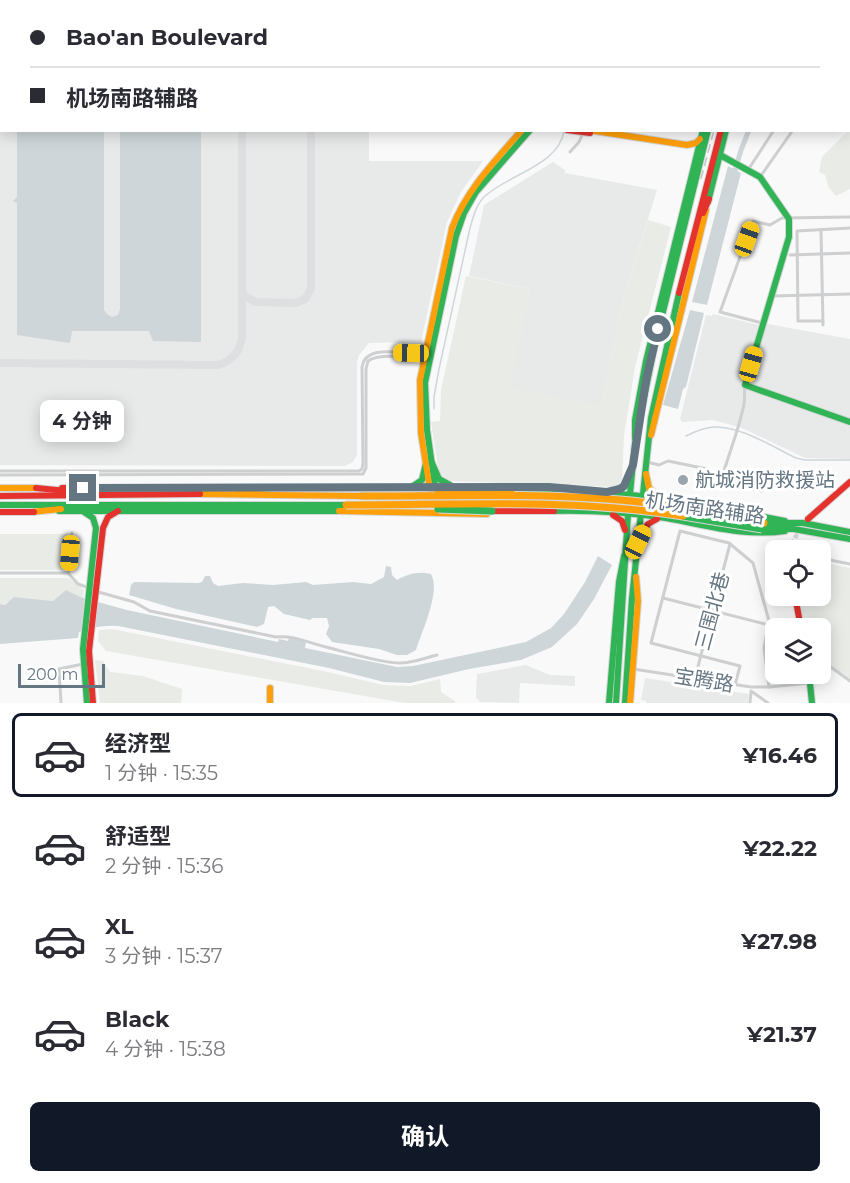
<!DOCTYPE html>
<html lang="zh">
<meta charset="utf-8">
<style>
:root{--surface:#fff;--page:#f7f7f7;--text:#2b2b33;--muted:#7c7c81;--line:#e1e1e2;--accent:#111827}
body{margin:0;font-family:Montserrat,"Noto Sans SC",sans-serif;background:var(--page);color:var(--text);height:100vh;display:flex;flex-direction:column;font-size:22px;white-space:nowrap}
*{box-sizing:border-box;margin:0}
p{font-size:20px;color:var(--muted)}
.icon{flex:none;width:33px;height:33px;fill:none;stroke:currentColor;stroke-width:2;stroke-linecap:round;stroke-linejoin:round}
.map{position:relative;height:703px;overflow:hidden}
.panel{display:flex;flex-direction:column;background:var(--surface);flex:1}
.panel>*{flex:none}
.guide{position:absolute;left:0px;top:0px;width:850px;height:132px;box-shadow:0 3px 15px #0003;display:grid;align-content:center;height:132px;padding:0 30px;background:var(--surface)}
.buttons{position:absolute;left:765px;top:540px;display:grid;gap:12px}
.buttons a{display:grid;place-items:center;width:66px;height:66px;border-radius:9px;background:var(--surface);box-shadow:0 3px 15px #0003;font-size:30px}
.scale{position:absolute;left:18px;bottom:15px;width:87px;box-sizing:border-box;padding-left:6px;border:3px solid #657683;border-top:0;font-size:16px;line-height:21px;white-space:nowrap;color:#657683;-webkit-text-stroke:4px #fff;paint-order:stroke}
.end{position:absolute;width:27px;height:27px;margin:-14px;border:8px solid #657683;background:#fff;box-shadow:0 0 0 3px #fff}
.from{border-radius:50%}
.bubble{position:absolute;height:42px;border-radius:9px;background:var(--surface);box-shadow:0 3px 15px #0003;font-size:20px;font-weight:700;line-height:42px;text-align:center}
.car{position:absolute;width:18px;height:36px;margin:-18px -9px;border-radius:8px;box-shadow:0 0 4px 2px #0007;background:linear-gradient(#f5c518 24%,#345 0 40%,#f5c518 0 76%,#345 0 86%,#f5c518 0)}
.guide b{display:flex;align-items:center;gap:21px;height:57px;font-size:22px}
.guide b+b{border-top:2px solid var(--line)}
.guide i{width:15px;height:15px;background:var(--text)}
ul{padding:10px 0 0;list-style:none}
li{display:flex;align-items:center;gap:18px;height:84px;margin:0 12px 9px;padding:0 18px;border:3px solid transparent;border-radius:9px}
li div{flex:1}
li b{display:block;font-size:22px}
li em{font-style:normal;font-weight:700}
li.current{border-color:var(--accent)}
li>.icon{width:54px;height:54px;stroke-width:1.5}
.cta{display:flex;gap:12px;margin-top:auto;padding:12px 30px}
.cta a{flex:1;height:69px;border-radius:9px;background:var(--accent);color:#fff;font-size:24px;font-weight:700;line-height:69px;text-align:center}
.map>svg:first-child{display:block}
</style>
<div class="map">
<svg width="850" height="703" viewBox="0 0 850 703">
<rect width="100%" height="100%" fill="#f9f9f9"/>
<g fill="#e8e9e9">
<polygon points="0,0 486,0 2,2 2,130 369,131 369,161 483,161 461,192 447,222 421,342 369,343 359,355 357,363 357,455 353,462 345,466 0,465"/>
<polygon points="553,162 565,170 565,173 657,190 621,306 601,407 509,388 530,289 469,276 484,205"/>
<polygon points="713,314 759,325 768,324 850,339 850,459 805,458 742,428 724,423 713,420 682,422 680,419 706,315 712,316"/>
<polygon points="526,665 550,675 575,676 575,686 520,683 519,703 480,702 476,697 477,674"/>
<polygon points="645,678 749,694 748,703 646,703 646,701 641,700"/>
</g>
<g fill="#e8ebe6">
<polygon points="850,129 850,189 836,196 829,188 825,175 819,172 822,157"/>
<polygon points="648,220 671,227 635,367 624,436 622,481 616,487 449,481 439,473 431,422 440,421 441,390 466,276 530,289 510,388 601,406 621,306"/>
<polygon points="0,534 69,534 65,570 0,570"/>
<polygon points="821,562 850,568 850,681 821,663 820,628 803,628 798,596 820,596"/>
<polygon points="0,578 69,578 84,590 83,598 66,590 53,601 14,597 5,605 0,604"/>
<polygon points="779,627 780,628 776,628 776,674 791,674 792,682 771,685 766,648 770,628"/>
<polygon points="112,629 328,672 383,685 411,686 440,679 441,692 455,701 455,703 405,703 106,651 98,641 99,630"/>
<polygon points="95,660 103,661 110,672 143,676 182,689 181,703 100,703"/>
</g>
<g fill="#ced6d9">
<polygon points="17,131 104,131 104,310 107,314 112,317 118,315 120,309 120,131 201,131 201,342 153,341 149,331 72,331 70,343 17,335 17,203 13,201 17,197"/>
<polygon points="728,166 741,173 707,305 692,302"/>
<polygon points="690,310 704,313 686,387 683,389 678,409 663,405"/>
<path d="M 598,556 L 612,565 L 594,599 L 577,624 L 552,647 L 521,660 L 469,669 L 410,683 L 384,682 L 329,668 L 118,626 C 104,625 92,627 79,632 L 78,638 L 0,644 L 0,604 L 5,605 L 14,597 L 53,601 L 66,590 L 83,598 L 127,610 L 278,642 L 279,639 L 288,641 L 289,637 L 306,642 L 305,648 L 397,667 L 413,666 L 526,642 L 551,628 L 564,614 L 585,582 Z"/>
<path d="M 386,566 L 391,567 L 392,575 L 397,580 C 408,574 418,571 431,574 C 441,591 422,631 416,650 L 407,655 L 397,655 L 379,649 L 332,642 L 326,634 L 329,626 L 327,618 L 313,618 L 310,620 L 284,614 L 274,606 L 268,607 L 264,624 L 257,627 L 176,609 L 129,595 L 131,585 L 134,582 L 198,583 L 202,582 L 205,576 L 210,576 L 213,583 L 218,586 L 243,583 L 273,585 L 306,582 L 313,585 L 353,582 L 371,584 L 384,577 Z"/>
</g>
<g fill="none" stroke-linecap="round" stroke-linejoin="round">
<g stroke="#ced6d9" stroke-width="1.5">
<polyline points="556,2 556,0"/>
<path d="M 434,409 L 434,397 L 439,369 L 470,228 C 473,217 476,206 483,198 C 505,175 560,166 564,130"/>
<path d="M 686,436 C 694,432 703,428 713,427 C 739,425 773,447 796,458 L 805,460 L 850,460"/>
</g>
<g stroke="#ced6d9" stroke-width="5">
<polyline points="849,11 850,9"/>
<polyline points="734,174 741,150 749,130"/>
</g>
<g stroke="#dedfe0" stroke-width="8">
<polyline points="242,2 242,0"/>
<polyline points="311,2 311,0"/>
<polyline points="242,291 245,296 256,302 296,303 305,299 311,289 311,130"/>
<path d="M 0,363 L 218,365 C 232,361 240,352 242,337 L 242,130"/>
</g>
<polyline stroke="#d4d8dc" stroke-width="4.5" stroke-dasharray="4.5 2" stroke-linecap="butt" points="790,550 796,536 807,522"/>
<defs>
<g id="fast">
<polyline points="575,0 575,2"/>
<polyline points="743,0 743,2"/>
<polyline points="720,155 760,177 789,219 789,237 745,385 850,422"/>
<polyline points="708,202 726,130"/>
<polyline points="635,438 635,420 646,361 703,130"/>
<polyline points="432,463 439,479 450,485"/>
<polyline points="413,486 422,480 426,463"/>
<polyline points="563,488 669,499 785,521"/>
<polyline points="511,491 565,489"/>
<polyline points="614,491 624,486 629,475"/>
<polyline points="0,505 346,505"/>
<polyline points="438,507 427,430 425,383 456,236 464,213 476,192 530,130"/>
<polyline points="59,511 339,511"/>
<path d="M 550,511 C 589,510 627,512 666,518 C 706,525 744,537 785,531"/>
<polyline points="84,512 93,518 96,528 83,649 87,703"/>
<polyline points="764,523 803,523 850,532"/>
<polyline points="762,529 794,529 850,539"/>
<polyline points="809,674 812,703"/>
<polyline points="609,703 619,582 624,556"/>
<polyline points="616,703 628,514 635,443 654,348 708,130"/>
<polyline points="625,703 632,598 651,418 679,293"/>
</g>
<g id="slow">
<polyline points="588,130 687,145 696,143 700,139"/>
<polyline points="651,435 706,210"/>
<polyline points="646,474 649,488 659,496"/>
<polyline points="0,488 37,488"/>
<polyline points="266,488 532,487"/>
<path d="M 430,490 L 421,433 L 420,380 L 452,228 C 467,189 495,161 522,130"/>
<polyline points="238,491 268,488"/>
<polyline points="200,494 361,496"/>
<polyline points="339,511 487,514"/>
<polyline points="31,512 61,509"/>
<polyline points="270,688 270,703"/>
<polyline points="630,703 638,601 636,577"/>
</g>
<g id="jam">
<polyline points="569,0 569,2"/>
<polyline points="730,0 730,2"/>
<polyline points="567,130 590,133"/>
<polyline points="703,213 709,199"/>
<polyline points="679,293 721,130"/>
<polyline points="36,488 67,491"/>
<polyline points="62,488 244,488"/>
<polyline points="0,496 200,494"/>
<polyline points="492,511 554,511"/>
<polyline points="0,512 34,512"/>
<polyline points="613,515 622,521 625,530"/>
<polyline points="808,519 850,482"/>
<polyline points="640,537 648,524 657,519"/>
<polyline points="795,596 801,628"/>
<polyline points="93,703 89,651 103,528 108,517 118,511"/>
</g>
</defs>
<use href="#fast" stroke="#d5d6d7" stroke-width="8"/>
<use href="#slow" stroke="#d5d6d7" stroke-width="8"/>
<use href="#jam" stroke="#d5d6d7" stroke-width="8"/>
<g stroke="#cecfd0" stroke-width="3">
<polyline points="766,2 766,0"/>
<polyline points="849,50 850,51"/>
<polyline points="849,55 850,53"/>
<polyline points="849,127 850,126"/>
<polyline points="570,152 579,142 583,133"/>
<polyline points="748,170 774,130"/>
<polyline points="760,177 793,130"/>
<polyline points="821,230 823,325"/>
<polyline points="790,255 850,253"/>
<polyline points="772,296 850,294"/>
<polyline points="823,321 798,321 797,231 850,228"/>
<polyline points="762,323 720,312 753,221 770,225 782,218 850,217"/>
<polyline points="647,462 659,465 668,461 707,469 724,482 762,491"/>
<path d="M 0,471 L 359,471 L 362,469 L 363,463 L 362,367 C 366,343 401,355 418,352 L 426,344"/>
<path d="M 0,475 L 363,474 L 366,468 L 366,369 L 368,361 C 376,354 414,355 423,362"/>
<path d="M 721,481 C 728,455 739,430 744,404 C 745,397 744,392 745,385"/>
<polyline points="820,558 850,564"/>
<polyline points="0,573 68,573 78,584 89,588"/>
<polyline points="68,573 72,533"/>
<path d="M 95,591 L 134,602 L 150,611 L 276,637 C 295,635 308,643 326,647 C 346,652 381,663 400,663 C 412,663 425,658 437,655"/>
<polyline points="663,598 769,625"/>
<polyline points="820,659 850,681"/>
<polyline points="633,669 751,687 769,687 810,683"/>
<polyline points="695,678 730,544"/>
<polyline points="735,685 740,666 651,643 680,531 729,543 753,563 769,621 764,648 769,687"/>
<polyline points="751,691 768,703"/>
<polyline points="61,703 59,669 83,664"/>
<polyline points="750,703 751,692"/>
</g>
<use href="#fast" stroke="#30b455" stroke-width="6"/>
<use href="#slow" stroke="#ff9f0a" stroke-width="6"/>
<use href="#jam" stroke="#e5322d" stroke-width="6"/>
<g stroke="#c3c5c6" stroke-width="1.5" stroke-dasharray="9 4.5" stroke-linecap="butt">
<polyline points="738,2 738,0"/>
<polyline points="701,179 714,130"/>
</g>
<defs>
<g id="fast-bridge">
<polyline points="438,509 492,511"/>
<polyline points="683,516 762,529"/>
</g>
<g id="slow-bridge">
<polyline points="438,492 511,491"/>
<path d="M 361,496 C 447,496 534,493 620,500 C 669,504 716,514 764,523"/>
<path d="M 346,505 C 458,505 572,498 683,516"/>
</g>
</defs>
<use href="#fast-bridge" stroke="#d5d6d6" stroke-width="9" stroke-linecap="butt"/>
<use href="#slow-bridge" stroke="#d5d6d6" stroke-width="9" stroke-linecap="butt"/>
<use href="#fast-bridge" stroke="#30b455" stroke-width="7"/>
<use href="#slow-bridge" stroke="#ff9f0a" stroke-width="7"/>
</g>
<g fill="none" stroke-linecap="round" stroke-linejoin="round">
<polyline stroke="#657683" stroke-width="8" points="83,488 515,487 549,487 607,492 620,489 624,486 633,465 646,380 658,329"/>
</g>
<circle fill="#99a4ac" stroke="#fff" stroke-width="2" cx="683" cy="480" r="6"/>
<g text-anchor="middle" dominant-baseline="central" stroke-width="6" stroke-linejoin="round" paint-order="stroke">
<g font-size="20" fill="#657683" stroke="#fff" text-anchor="start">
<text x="695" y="480">航城消防救援站</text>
</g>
<g font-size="20" fill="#657683" stroke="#fff">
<text transform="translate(705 508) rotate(8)">机场南路辅路</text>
<text transform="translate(712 611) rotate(-75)">三围北巷</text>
<text transform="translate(704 680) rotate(9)">宝腾路</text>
</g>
</g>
</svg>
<div class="buttons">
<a><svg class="icon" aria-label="locate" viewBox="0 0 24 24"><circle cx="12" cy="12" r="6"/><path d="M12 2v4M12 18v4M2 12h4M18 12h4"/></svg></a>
<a><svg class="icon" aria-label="layers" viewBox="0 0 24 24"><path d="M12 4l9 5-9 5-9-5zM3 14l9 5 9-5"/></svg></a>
</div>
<div class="scale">200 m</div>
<i class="end from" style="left:658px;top:329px"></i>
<i class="end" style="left:83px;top:488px"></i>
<div class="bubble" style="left:40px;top:400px;width:84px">4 分钟</div>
<i class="car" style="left:747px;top:239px;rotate:20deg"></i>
<i class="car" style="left:411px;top:353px;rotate:271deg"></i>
<i class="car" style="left:751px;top:364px;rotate:16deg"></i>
<i class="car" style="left:638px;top:542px;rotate:26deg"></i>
<i class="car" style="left:70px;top:553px;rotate:185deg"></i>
<div class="guide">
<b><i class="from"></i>Bao'an Boulevard</b>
<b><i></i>机场南路辅路</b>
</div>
</div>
<section class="panel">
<ul>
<li class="current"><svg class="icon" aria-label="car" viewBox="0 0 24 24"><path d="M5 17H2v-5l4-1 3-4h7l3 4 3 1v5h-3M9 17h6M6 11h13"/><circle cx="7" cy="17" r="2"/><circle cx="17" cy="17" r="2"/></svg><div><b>经济型</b><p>1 分钟 · 15:35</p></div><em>¥16.46</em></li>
<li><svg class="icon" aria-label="car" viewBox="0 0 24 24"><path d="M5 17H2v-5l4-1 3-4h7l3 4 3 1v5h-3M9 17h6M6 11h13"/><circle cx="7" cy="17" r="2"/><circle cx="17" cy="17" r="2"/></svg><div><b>舒适型</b><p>2 分钟 · 15:36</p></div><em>¥22.22</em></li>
<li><svg class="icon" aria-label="car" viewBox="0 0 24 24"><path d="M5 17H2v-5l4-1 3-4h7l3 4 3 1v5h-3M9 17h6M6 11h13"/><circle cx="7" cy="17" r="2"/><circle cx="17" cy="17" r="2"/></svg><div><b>XL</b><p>3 分钟 · 15:37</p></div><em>¥27.98</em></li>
<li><svg class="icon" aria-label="car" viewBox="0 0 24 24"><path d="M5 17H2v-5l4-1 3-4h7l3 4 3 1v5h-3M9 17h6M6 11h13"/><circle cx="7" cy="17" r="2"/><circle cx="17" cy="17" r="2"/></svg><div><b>Black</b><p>4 分钟 · 15:38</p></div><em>¥21.37</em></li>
</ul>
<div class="cta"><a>确认</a></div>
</section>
